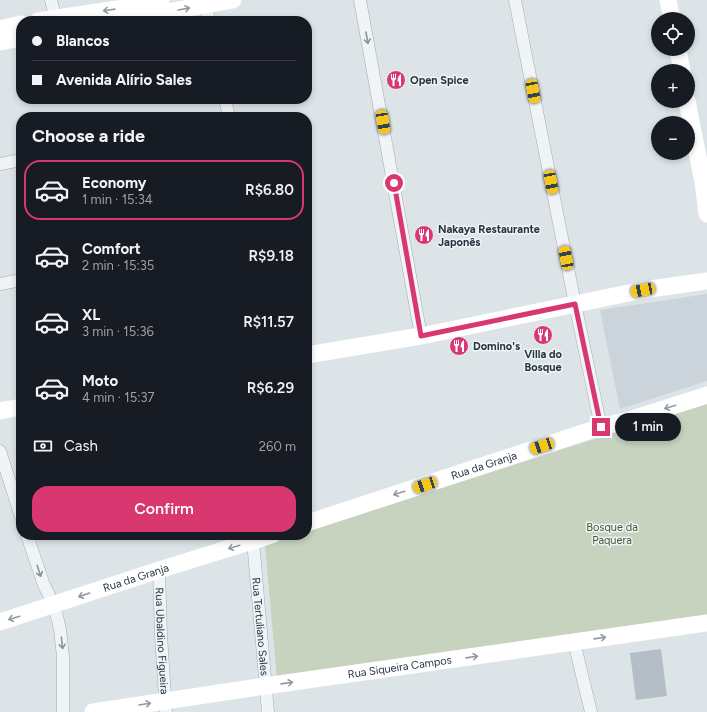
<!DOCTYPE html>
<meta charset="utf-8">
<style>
:root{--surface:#171b24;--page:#20242c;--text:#f1f3f6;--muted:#9ea1a6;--line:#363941;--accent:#d93770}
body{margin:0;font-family:Figtree,sans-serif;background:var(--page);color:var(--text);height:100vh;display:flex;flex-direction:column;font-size:15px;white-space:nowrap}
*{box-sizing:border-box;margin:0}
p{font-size:13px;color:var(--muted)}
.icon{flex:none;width:22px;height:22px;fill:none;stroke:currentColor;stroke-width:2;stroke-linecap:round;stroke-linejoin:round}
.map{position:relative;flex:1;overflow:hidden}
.side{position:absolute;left:16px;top:112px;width:296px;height:428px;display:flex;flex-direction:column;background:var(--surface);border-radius:16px;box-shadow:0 2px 6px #0003}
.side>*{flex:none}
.top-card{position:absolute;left:16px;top:16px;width:296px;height:88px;border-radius:16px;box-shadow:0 2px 6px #0003;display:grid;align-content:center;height:88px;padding:0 16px;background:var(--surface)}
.fabs{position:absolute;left:651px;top:12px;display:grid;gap:8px}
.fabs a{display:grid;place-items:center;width:44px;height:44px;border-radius:50%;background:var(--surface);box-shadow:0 2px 6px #0003;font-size:20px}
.end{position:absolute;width:18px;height:18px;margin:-9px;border:5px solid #d93770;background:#fff;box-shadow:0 0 0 2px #fff}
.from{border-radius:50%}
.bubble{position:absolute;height:28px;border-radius:14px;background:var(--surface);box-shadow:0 2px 6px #0003;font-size:13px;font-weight:600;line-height:28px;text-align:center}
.car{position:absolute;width:12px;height:24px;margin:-12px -6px;border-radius:5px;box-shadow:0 0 3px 1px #0007;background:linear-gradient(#f5c518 24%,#345 0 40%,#f5c518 0 76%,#345 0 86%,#f5c518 0)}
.top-card b{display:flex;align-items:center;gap:14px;height:38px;font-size:15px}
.top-card b+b{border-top:1px solid var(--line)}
.top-card i{width:10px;height:10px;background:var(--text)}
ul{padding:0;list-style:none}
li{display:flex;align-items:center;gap:12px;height:60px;margin:0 8px 6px;padding:0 8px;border:2px solid transparent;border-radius:16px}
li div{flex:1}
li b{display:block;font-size:15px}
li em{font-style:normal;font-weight:600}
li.current{border-color:var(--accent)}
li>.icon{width:36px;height:36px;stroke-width:1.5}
h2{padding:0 16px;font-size:18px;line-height:48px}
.pay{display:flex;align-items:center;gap:10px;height:44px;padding:0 16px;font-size:15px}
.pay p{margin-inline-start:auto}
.action{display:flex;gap:8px;margin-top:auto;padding:8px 16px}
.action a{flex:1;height:46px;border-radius:16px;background:var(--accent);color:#fff;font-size:16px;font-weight:600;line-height:46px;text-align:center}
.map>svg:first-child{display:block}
</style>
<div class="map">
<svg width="707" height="712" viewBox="0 0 707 712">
<rect width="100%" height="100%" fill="#dde4e8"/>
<polygon fill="#cbd4db" points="707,294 707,381 620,409 600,310"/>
<polygon fill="#c7d3be" points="707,403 707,617 277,679 265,545 296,535 307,535 307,531"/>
<polygon fill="#b4bec6" points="661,649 667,696 636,700 630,653"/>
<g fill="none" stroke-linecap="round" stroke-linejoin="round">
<defs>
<g id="street">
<polyline points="51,0 55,17"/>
<polyline points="205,0 209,21"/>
<polyline points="360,0 421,336"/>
<polyline points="515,0 575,304 601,427"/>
<polyline points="225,99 229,117"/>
<polyline points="0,164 21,160"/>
<polyline points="0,284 21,280"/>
<polyline points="0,451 21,517"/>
<polyline points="27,535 44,585 54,605 60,629 63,657 63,712"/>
<path id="s1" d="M 253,541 L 268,712"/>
<path id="s2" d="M 159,570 L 161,635 L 166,712"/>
<polyline points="574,642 591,712"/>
</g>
</defs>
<use href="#street" stroke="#a2acb2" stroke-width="13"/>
<use href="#street" stroke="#f0f4f6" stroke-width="12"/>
<g stroke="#fff" stroke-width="17">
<polyline points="668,0 672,19"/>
<polyline points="38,21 130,7 161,0"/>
<polyline points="118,21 233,0"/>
<polyline points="0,29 21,24"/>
<polyline points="0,42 21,38"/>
<polyline points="678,49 682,71"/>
<polyline points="687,101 703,182 707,214"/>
<polyline points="307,355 421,336 643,290 707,281"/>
<polyline points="0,411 21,407"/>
<path id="s3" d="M 307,523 L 601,427 L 632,419 L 707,395"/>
<path id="s4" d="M 0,622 L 159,570 L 272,535"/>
<path id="s5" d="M 93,712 L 265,686 L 707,623"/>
</g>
</g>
<defs><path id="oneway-shaft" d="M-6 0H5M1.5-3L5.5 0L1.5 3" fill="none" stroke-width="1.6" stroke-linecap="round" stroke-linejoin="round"/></defs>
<g stroke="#929aa0">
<use href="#oneway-shaft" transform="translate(184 9) rotate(-10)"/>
<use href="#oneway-shaft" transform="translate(109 10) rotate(172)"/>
<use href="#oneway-shaft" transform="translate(670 407) rotate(163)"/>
<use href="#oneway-shaft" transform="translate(399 493) rotate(162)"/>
<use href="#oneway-shaft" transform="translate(234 547) rotate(163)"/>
<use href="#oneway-shaft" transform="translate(84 595) rotate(161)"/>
<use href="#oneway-shaft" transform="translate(14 618) rotate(163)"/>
<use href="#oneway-shaft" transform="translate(600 638) rotate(-8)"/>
<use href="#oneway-shaft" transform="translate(472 657) rotate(-8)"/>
<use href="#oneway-shaft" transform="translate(287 683) rotate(-8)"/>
<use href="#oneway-shaft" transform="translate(145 704) rotate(-9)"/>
</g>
<g stroke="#8a949b">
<use href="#oneway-shaft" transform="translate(367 38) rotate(80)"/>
<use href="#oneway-shaft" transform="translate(39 571) rotate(72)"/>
<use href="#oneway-shaft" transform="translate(62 643) rotate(84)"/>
</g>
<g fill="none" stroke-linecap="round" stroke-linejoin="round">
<polyline stroke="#d93770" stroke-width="5" points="394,183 421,336 575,304 601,427"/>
</g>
<defs>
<symbol id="restaurant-disc" viewBox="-11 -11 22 22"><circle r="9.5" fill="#d93770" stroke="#edf3f6"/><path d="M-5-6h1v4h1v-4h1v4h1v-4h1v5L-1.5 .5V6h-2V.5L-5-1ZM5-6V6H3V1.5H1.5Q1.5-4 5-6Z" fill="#fff"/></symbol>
</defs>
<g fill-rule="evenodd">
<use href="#restaurant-disc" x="385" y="69" width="22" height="22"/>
<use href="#restaurant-disc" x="413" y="224" width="22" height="22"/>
<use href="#restaurant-disc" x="532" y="324" width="22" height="22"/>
<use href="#restaurant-disc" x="448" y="335" width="22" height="22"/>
</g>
<g text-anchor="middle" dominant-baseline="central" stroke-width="3" stroke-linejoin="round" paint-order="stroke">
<g font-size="11" font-weight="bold" fill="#253540" stroke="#edf3f6" text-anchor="start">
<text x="410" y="80">Open Spice</text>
<text x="438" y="229">Nakaya Restaurante<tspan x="438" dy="13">Japonês</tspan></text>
<text x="473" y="346">Domino's</text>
<text x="543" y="354" text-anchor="middle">Villa do<tspan x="543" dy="13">Bosque</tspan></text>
</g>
<g font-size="11" fill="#253540" stroke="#edf3f6">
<text stroke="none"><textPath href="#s3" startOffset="186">Rua da Granja</textPath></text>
<text stroke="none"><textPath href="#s4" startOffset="143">Rua da Granja</textPath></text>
<text stroke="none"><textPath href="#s1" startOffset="86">Rua Tertuliano Sales</textPath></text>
<text stroke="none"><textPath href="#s2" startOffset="71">Rua Ubaldino Figueira</textPath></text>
<text stroke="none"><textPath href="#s5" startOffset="310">Rua Siqueira Campos</textPath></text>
</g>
<g font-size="11" fill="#435d32" stroke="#edf3f6">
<text x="612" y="527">Bosque da<tspan x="612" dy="13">Paquera</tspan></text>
</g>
</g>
</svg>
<div class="fabs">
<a><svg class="icon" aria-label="locate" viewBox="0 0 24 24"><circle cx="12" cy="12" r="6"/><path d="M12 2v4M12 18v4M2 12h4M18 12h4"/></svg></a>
<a>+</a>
<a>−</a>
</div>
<i class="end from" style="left:394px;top:183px"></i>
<i class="end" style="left:601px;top:427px"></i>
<div class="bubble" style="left:615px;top:413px;width:66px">1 min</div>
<i class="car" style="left:533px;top:91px;rotate:169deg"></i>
<i class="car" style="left:383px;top:122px;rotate:170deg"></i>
<i class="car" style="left:551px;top:182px;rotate:169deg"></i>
<i class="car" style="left:566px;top:258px;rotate:349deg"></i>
<i class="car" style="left:643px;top:290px;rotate:259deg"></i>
<i class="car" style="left:542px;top:446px;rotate:252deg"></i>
<i class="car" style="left:425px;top:485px;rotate:252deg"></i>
<div class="top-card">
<b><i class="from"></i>Blancos</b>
<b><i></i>Avenida Alírio Sales</b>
</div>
<section class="side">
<h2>Choose a ride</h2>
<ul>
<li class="current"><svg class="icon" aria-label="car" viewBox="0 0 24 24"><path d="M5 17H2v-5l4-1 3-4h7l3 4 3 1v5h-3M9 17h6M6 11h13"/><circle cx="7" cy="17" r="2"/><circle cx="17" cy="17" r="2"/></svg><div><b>Economy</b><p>1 min · 15:34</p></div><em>R$6.80</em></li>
<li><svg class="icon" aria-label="car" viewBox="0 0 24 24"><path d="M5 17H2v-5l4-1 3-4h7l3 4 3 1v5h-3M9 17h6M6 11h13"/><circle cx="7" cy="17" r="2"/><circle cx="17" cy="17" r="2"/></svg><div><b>Comfort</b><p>2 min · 15:35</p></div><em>R$9.18</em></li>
<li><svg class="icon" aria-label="car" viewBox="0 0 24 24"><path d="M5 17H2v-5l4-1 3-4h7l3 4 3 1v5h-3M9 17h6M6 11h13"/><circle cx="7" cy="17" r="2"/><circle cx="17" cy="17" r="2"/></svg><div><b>XL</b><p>3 min · 15:36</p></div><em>R$11.57</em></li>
<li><svg class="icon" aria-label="car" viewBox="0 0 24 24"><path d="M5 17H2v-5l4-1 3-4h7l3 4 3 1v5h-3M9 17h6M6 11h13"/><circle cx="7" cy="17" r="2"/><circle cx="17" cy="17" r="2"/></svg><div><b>Moto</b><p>4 min · 15:37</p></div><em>R$6.29</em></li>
</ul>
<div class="pay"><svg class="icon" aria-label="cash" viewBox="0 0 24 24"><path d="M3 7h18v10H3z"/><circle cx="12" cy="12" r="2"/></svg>Cash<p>260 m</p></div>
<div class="action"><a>Confirm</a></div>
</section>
</div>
